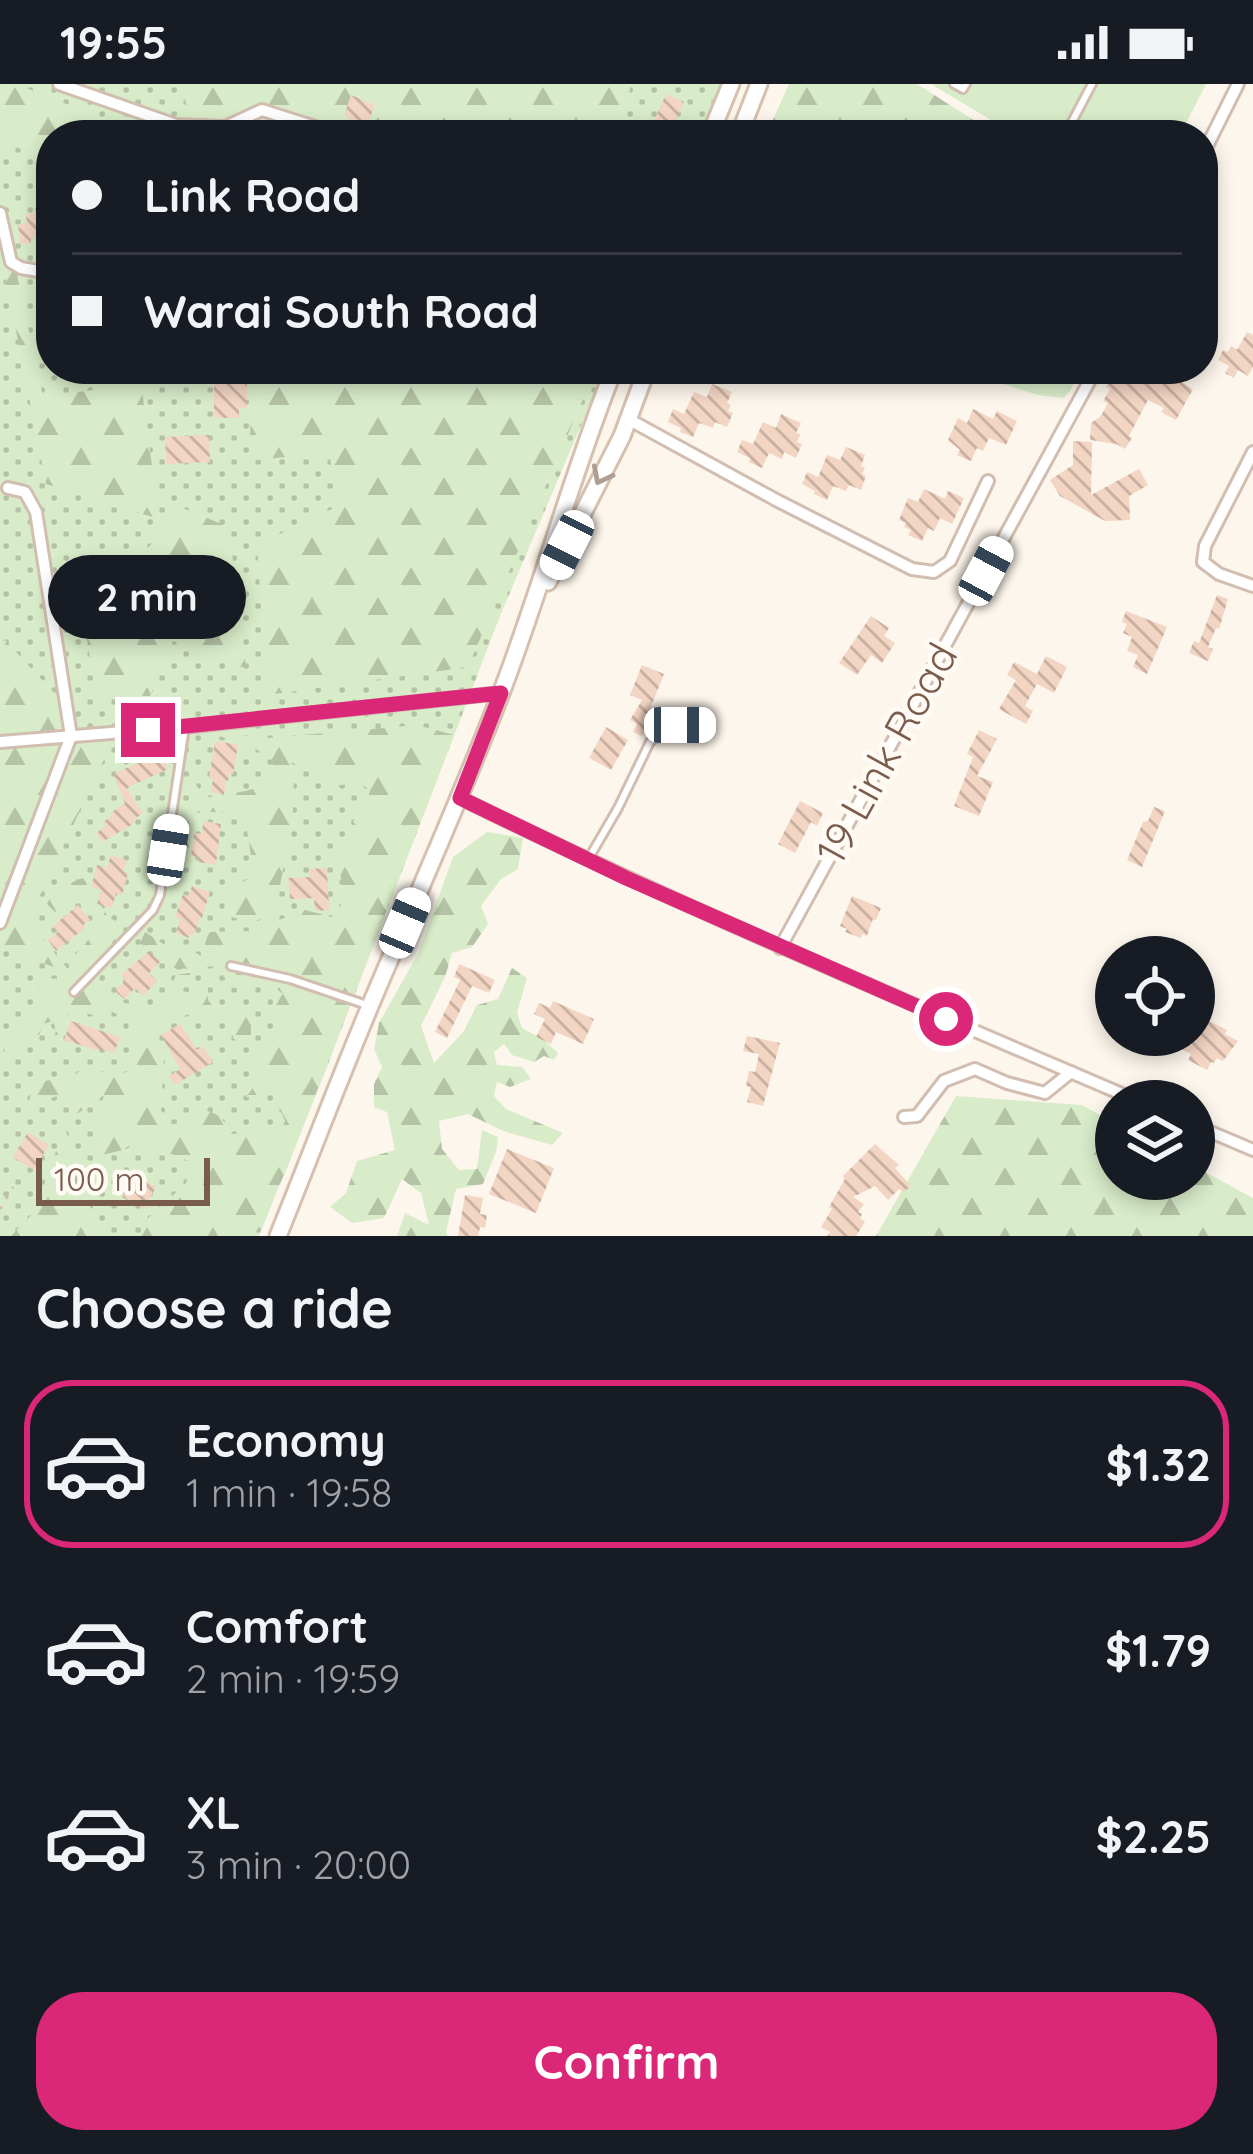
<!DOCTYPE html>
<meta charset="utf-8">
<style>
:root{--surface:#171b24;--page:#20242c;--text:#f1f3f6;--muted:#9ea1a6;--line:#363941;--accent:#db2777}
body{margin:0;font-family:Quicksand,sans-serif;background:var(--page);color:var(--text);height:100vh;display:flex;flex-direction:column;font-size:45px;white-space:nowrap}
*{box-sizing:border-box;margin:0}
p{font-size:39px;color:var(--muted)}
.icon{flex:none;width:66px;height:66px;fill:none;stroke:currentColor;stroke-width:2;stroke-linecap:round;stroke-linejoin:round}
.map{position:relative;height:1152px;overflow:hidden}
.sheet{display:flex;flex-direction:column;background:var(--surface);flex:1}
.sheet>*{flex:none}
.guide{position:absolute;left:36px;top:36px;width:1182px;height:264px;border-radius:48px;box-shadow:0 6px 18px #0003;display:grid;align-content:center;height:264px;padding:0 36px;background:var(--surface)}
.controls{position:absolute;left:1095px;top:852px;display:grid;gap:24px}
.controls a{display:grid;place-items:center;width:120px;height:120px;border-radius:50%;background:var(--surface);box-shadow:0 6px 18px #0003;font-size:60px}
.scale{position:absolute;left:36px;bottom:30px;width:174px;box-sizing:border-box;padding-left:12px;border:6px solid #7a5c4d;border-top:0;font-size:33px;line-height:42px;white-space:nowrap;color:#7a5c4d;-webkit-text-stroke:9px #fffaf3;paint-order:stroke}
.end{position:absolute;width:54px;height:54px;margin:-27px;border:15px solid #db2777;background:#fff;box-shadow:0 0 0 6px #fff}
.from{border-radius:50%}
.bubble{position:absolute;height:84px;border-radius:42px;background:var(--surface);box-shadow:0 6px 18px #0003;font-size:39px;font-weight:800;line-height:84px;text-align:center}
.car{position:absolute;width:36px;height:72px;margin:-36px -18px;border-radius:15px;box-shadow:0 0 9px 3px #0007;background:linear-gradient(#fff 24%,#345 0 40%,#fff 0 76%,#345 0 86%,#fff 0)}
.guide b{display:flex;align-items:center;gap:42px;height:114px;font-size:45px}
.guide b+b{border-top:3px solid var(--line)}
.guide i{width:30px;height:30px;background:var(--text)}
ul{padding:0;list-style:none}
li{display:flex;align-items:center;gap:36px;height:168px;margin:0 24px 18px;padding:0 12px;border:6px solid transparent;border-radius:48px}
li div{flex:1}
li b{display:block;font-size:45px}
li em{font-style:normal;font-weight:800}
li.current{border-color:var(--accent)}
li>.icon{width:108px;height:108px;stroke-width:1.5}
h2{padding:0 36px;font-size:54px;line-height:144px}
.action{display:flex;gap:24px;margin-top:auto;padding:24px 36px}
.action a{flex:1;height:138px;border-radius:48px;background:var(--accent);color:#fff;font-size:48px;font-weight:800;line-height:138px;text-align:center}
.status{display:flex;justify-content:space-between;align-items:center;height:84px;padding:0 60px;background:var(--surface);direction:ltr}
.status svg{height:33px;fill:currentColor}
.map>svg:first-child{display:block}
</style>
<div class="status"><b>19:55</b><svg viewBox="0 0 49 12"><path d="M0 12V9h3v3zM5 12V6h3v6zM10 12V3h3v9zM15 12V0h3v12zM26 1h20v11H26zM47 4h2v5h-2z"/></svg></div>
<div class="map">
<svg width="1253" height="1152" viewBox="0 0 1253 1152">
<defs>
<pattern id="grass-dots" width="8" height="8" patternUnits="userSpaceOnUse" patternTransform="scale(3)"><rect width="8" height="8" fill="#d8ecc9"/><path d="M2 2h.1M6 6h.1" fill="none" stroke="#b4c2a5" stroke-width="1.8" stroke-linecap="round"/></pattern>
<pattern id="forest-firs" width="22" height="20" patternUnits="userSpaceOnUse" patternTransform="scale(3)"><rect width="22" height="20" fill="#d8ecc9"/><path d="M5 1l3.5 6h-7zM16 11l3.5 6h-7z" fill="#b4c2a5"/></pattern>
<pattern id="building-back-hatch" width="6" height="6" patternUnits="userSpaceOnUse" patternTransform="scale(3)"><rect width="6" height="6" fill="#f3d5c3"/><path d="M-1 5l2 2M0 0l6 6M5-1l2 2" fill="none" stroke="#cab0a1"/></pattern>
</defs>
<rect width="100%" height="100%" fill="#fdf6ec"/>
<polygon fill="url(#grass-dots)" points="0,0 723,0 702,51 51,51 51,285 605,285 500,532 320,1001 259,1152 0,1152"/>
<g fill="url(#forest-firs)">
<polygon points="0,0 16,0 144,51 51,51 51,80 0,55"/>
<polygon points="171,0 631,0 620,51 197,51 181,4"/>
<polygon points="789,0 917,0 997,51 766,51"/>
<polygon points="0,110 43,313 141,299 159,435 46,400 0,164"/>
<polygon points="253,285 596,285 468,583 267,611 257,461 338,422 329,368 249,377"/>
<polygon points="955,285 1085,285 1064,314 1038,311"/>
<polygon points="180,423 229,443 246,584 206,574 173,557 150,612 96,612 86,549 141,513 148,464"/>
<polygon points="5,556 108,667 28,837 71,889 4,865 0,875 0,733 3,724 0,722 0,562"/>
<path d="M 417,641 L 454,651 L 286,1087 L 254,1152 L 141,1152 L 146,1136 L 186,1099 L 193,1079 L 167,1068 L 143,1075 L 140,1053 L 123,1066 L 97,1072 L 99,1029 L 104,1011 L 77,1030 L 61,1011 L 28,1021 L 34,998 L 70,994 L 87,982 L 116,993 L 134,984 C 129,967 132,952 127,936 L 109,926 L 95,932 L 72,924 L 51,964 L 56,947 L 53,937 L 43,940 L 35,961 L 22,960 L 5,970 L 2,951 L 16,938 L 34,933 L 41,921 L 38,894 L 70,895 L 79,886 L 72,874 C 91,854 99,850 89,822 L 73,813 L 55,828 L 47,820 L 54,806 L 83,794 L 107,831 L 122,843 L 103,873 L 99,897 L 124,919 L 154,923 L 166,913 L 176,891 L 195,888 L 183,901 L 183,907 L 193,910 L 201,895 L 208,898 L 208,916 L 215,925 L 241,924 L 251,933 L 251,950 L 242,961 L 233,954 L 235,941 L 225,934 L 217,943 L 207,942 L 200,926 C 185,931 168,938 156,949 L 149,947 L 154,966 L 164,974 L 161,1026 L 169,1041 L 184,1038 L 192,1025 C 212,1025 224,1032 231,1050 L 254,1048 L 259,1041 L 281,1046 L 285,1037 L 274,1009 L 259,1014 L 246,1013 L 258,997 L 249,994 L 259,958 L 266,962 L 277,961 L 278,936 L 270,938 L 268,929 L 274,925 L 283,909 L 271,902 L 268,918 L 261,921 L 258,915 L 263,899 L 232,904 L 237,897 L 223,893 L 228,888 L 240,885 L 243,875 L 233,872 C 217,889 197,879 178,886 L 170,881 L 164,867 L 140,860 L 145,848 L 165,861 L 172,854 L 201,872 L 209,848 L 250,847 L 305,826 L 336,834 L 344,813 L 335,756 L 364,747 L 351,740 L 366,722 L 370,706 L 360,700 L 339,701 L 291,678 C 301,729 281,779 276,830 L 252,838 L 223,831 L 227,807 L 250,794 C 253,774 249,757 245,737 L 230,729 L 198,727 L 182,743 L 195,698 L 203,714 L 246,707 L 270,699 L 273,677 L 249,660 L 203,648 L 268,654 Z"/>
<polygon points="487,748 523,754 518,785 501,795 481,822 488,840 472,863 452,869 445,893 421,942 434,979 464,947 477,921 498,915 512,884 527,894 517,929 522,944 544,956 558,969 554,976 544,972 534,978 512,971 504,960 494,968 497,981 522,983 531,995 510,1003 497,998 494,1012 506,1025 563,1049 552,1061 503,1047 468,1030 439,1037 442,1065 459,1086 477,1085 482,1046 498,1053 496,1068 483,1100 456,1105 446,1148 448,1152 397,1152 405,1129 429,1141 421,1109 402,1095 384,1134 352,1139 330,1123 346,1109 357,1077 395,1066 387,1028 374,1023 374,1000 382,983 374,965 379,939 418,870 453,773"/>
<polygon points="956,1012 1082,1021 1116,1040 1116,1095 1194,1095 1194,1082 1253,1114 1253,1152 876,1152"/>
<polygon points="64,1043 85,1089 95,1152 11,1152 37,1125"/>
</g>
<polygon fill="#d8ecc9" points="931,0 1206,0 1180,51 1016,51"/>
<g fill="url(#building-back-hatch)">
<polygon points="666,10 684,18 669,51 656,51 649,48"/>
<polygon points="351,11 375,21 363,51 341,51 349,33 344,31"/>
<polygon points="47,122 48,127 51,127 51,152 31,155 31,159 20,160 18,140 27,139 26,130 36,129 35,124"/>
<polygon points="1247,248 1253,251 1253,283 1248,292 1238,286 1234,294 1225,289 1229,282 1218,276 1223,266 1228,268 1231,262 1237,266"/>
<polygon points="1127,285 1185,285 1179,297 1193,305 1176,336 1161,328 1164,324 1148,316 1129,352 1132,354 1125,365 1116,360 1090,356 1091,339 1101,332 1108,319 1103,317 1110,305 1106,303 1112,293 1115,295 1120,286 1125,289"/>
<polygon points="214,294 247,295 247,324 239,324 239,334 214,334"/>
<polygon points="712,300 732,308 727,319 731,321 728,327 733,329 727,343 715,338 713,344 699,339 693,353 680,348 681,344 668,338 673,325 684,330 694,308 707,313"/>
<polygon points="973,325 993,335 997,327 1017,337 1006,361 989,354 983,367 977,364 971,377 957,371 960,366 948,356 958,334 967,339"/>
<polygon points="781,330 801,339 796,349 800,351 797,358 802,360 796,374 784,368 782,375 769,369 762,384 749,378 750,374 737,368 742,356 753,360 763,338 776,344"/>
<polygon points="209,351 210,378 166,380 165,353"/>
<polygon points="1073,357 1092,358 1091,411 1139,385 1148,401 1129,412 1130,436 1105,437 1060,412 1050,396 1073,381"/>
<polygon points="846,363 865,371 861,382 865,384 862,390 866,392 861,406 849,401 846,407 833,402 827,416 814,410 815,407 802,400 807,388 818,393 827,371 840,376"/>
<polygon points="924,405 945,415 948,407 964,414 952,440 940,434 934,447 928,444 922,457 908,451 911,446 904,443 906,439 899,436 908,414 918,418"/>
<polygon points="1217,511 1228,515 1219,545 1216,544 1208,563 1213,565 1208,577 1189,569 1194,557 1199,559"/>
<polygon points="1126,527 1167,543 1147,590 1133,583 1138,571 1127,567 1132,553 1123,549 1127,540 1122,538"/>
<polygon points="871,532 889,544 884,552 895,559 882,579 871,571 857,591 839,579"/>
<polygon points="1046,572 1067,583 1054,609 1037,600 1025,622 1033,627 1026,640 999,625 1016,596 1007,591 1014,578 1037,590"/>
<polygon points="642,581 664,590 650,625 656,629 642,652 633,648 637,640 630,636 642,616 630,611"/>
<polygon points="606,643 628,656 611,686 589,674"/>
<polygon points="979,646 997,655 977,692 993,698 979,732 954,722 973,673 967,670"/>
<polygon points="215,657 238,661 233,690 229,689 228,697 226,697 224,711 211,708 213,695 209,694"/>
<polygon points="161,670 168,685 126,704 143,729 133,736 135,739 102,758 96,749 106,742 103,738 112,732 111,729 125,719 113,690 138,679 137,677"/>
<polygon points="800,717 823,729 817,742 811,738 795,769 778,760"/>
<polygon points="1154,723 1165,727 1142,783 1127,776 1143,738 1148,737"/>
<polygon points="203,737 221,740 216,781 198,778 199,773 191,772 194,749 202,750"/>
<polygon points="111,771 127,776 123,787 128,789 122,811 116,809 112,824 97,820 101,806 91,803 97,781 107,784"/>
<polygon points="327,784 329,826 315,827 314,814 290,815 288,794 310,793 310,785"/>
<polygon points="192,802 210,808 202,834 200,834 194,851 190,850 189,854 176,849 180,835 175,833 183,810 188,812"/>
<polygon points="852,812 881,824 876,836 873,835 867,852 862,850 861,854 845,848 847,845 840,842"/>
<polygon points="78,821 90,836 83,841 85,844 56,867 48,856 58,848 53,842"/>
<polygon points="149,867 160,878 149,889 157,897 143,912 135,904 124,915 115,907 123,899 124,894 121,891"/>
<polygon points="459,880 495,896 489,909 472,902 447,954 435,948 460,896 454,893"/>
<polygon points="1198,913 1208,918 1201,933 1227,946 1225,950 1238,957 1223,977 1217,974 1214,979 1211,978 1207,986 1188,976 1191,970 1183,966 1190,951 1194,951 1194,943 1199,933 1194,930 1194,922"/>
<polygon points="553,917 594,935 583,960 556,948 551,960 536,953 545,935 534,930 539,919 550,924"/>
<polygon points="71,937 120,953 114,969 100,965 99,967 64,956"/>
<polygon points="180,940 197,966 203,962 213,978 175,1001 169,992 180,985 161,951"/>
<polygon points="747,952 780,959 763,1022 747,1018 751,1003 746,1002 749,987 755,988 759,970 743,967"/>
<polygon points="28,1048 49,1061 34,1086 13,1073"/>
<polygon points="875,1060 899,1081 895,1084 911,1102 904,1108 899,1105 888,1116 875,1102 853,1113 864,1120 858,1128 862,1130 860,1134 865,1138 856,1152 827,1152 830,1148 821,1143 832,1125 829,1123 845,1095 843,1092"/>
<polygon points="507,1065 554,1084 536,1129 489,1110"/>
<polygon points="123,1085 156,1103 144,1125 122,1113 129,1101 118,1095"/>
<polygon points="465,1111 483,1114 480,1130 487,1131 485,1144 480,1143 478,1152 458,1152"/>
</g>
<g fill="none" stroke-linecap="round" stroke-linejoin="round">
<defs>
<g id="lane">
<polyline points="954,0 963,5 966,0"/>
<polyline points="1065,51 1092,0"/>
<polyline points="276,287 383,285"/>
<polyline points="589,774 618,724 650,658 664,646 680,641 707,641"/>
<polyline points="231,882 290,895 367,921"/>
<polyline points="74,908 153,826 160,811 185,643"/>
</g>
<g id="street">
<polyline points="59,0 176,41 225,43 262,26 331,48"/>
<polyline points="1203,70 1238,0"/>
<polyline points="0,129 11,178 21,184 51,189"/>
<polyline points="628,335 778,417 912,485 934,488 950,477 988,397"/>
<polyline points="1253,368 1205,462 1203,478 1219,490 1253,502"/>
<polyline points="0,658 185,643 501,609"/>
<path d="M 460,714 C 682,823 910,919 1138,1017"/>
<polyline points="0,839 71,652 36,428 25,408 8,404"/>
<polyline points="780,864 1096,285"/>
<polyline points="904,1033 917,1032 944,997 975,985 1007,999 1045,1009 1071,988"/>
<polyline points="1194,1041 1253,1066"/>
</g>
<g id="secondary">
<polyline points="710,51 731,0"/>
<polyline points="739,51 759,0"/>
<polyline points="548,498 622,352 647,285"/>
<path d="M 278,1152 C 310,1073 340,993 373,915 C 417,811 463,709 503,604 C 543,499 572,390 614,285"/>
</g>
</defs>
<use href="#lane" stroke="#d1beb0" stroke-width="12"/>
<use href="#street" stroke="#d1beb0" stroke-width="16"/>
<use href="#secondary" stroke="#d6c0b0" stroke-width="21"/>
<polyline stroke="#d9b8a5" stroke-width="3" stroke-dasharray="3 9" stroke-linecap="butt" points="0,1125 13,1103"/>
<use href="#lane" stroke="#fff" stroke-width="6"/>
<use href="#street" stroke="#fff" stroke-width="10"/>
<use href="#secondary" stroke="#fff" stroke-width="15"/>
</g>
<defs><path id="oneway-chevron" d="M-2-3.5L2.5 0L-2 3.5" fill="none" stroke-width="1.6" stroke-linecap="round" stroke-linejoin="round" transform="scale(3)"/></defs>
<use stroke="#af9d94" href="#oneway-chevron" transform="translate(601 392) rotate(117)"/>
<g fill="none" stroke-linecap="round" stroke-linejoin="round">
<polyline stroke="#db2777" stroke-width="15" points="148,646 501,609 460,714 626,794 946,935"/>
</g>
<g text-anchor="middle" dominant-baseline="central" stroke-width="10" stroke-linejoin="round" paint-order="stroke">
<g font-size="42" fill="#7a5c4d" stroke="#fffaf3">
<text transform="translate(886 669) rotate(-61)">19 Link Road</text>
</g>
</g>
</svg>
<div class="controls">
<a><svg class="icon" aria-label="locate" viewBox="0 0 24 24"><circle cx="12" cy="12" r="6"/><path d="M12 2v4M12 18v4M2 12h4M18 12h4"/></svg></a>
<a><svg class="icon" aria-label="layers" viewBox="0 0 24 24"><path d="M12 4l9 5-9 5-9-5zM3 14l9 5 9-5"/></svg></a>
</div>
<div class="scale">100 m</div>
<i class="end from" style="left:946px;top:935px"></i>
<i class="end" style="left:148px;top:646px"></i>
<div class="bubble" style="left:48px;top:471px;width:198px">2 min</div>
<i class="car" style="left:567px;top:461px;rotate:207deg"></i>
<i class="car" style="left:986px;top:487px;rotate:28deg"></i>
<i class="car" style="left:680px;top:641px;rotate:90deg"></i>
<i class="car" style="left:168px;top:766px;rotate:9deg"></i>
<i class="car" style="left:405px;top:839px;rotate:23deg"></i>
<div class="guide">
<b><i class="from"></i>Link Road</b>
<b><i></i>Warai South Road</b>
</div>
</div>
<section class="sheet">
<h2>Choose a ride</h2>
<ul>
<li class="current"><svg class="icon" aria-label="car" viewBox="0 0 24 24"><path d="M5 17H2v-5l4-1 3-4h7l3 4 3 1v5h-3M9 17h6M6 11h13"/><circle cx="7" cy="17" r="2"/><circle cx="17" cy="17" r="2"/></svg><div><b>Economy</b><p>1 min · 19:58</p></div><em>$1.32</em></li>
<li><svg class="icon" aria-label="car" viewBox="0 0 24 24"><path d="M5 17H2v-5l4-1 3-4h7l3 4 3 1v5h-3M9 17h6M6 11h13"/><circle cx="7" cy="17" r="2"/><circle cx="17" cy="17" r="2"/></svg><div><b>Comfort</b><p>2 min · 19:59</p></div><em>$1.79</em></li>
<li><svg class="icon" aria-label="car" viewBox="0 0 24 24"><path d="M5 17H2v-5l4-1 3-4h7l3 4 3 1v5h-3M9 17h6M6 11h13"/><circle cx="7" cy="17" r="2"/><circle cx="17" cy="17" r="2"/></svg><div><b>XL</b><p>3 min · 20:00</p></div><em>$2.25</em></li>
</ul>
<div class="action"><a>Confirm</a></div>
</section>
